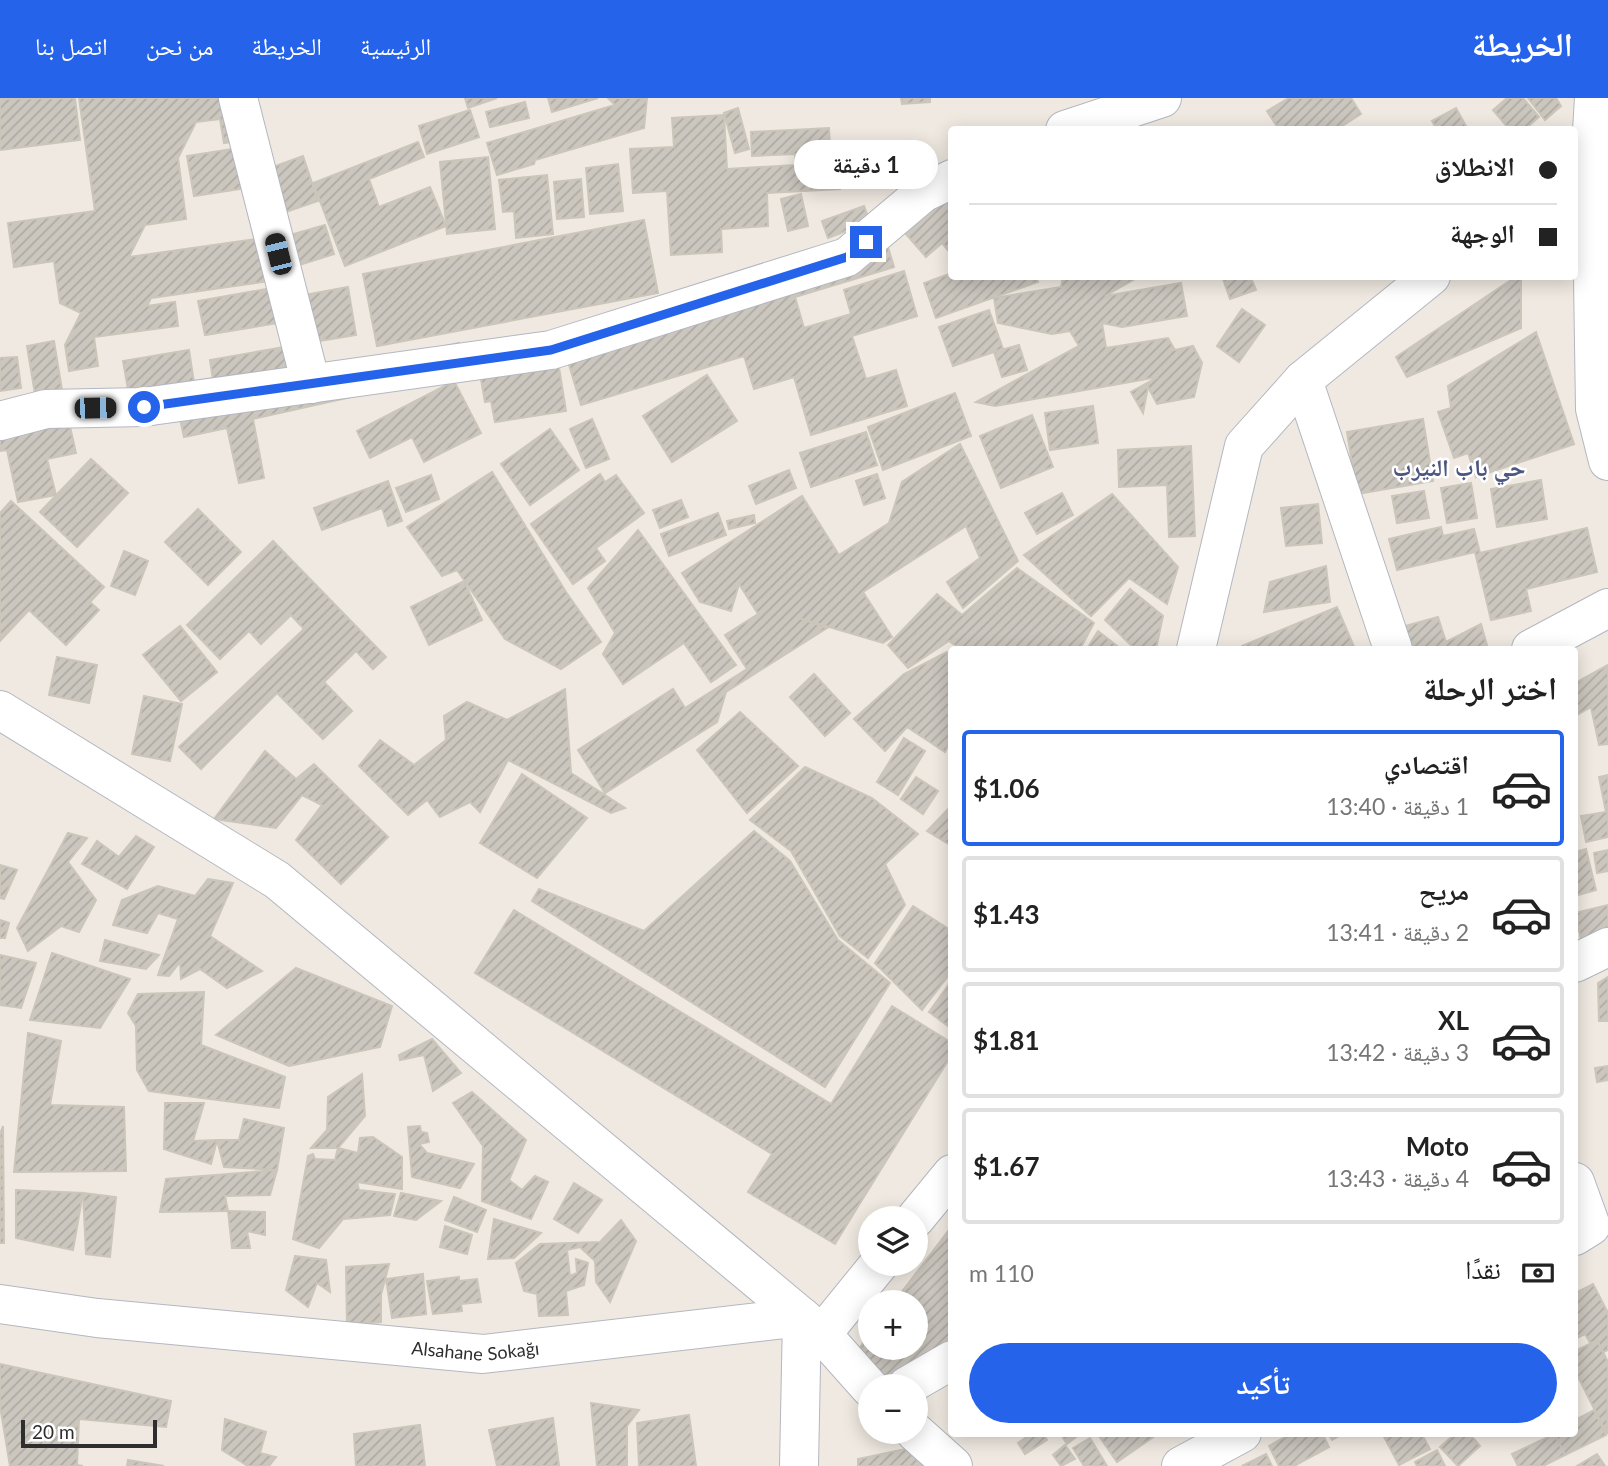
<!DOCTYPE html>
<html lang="ar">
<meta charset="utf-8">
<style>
:root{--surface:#fff;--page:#f6f6f6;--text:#222;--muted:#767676;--line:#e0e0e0;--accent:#2563eb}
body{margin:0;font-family:Lato,"Noto Naskh Arabic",sans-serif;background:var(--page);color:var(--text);direction:rtl;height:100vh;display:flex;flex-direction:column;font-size:26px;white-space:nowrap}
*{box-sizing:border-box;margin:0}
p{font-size:23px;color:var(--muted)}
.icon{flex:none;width:38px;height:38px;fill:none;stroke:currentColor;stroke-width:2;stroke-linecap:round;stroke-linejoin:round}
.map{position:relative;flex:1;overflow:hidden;direction:ltr}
.sheet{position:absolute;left:948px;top:548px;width:630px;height:791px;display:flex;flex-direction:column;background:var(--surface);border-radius:7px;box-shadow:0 4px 18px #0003;direction:rtl}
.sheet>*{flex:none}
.top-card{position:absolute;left:948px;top:28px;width:630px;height:154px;border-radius:7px;box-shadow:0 4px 18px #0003;direction:rtl;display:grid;align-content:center;height:154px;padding:0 21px;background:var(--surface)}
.fabs{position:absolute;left:858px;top:1108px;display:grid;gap:14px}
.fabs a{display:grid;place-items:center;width:70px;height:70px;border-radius:50%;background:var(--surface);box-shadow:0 4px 18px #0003;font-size:35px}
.scale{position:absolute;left:21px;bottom:18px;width:136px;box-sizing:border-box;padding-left:7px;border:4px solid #2e2e2e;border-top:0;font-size:19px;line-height:24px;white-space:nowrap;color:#2e2e2e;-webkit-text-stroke:5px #fff;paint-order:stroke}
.end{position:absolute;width:32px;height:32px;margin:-16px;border:9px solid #2563eb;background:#fff;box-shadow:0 0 0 4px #fff}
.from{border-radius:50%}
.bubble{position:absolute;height:49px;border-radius:24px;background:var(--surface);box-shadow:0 4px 18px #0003;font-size:23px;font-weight:700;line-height:49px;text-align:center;direction:rtl}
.car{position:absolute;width:21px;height:42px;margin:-21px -10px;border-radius:9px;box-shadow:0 0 5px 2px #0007;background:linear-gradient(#222 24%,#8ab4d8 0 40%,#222 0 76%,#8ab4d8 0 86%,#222 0)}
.top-card b{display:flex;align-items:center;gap:24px;height:66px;font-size:26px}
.top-card b+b{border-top:2px solid var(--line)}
.top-card i{width:18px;height:18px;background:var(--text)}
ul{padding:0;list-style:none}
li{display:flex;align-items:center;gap:21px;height:116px;margin:0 14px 10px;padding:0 7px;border:4px solid var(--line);border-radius:7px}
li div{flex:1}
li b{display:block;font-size:26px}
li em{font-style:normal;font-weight:700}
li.selected{border-color:var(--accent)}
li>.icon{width:63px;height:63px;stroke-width:1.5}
h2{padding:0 21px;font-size:32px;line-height:84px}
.pay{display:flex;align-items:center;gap:18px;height:77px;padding:0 21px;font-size:26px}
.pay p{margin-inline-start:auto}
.cta{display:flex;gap:14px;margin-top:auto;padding:14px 21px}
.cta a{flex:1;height:80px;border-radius:42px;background:var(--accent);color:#fff;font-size:28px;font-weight:700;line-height:80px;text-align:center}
header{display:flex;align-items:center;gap:42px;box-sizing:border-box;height:98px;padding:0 35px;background:var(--accent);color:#fff}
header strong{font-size:33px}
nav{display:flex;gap:38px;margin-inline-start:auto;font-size:24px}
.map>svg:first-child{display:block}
</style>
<header>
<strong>الخريطة</strong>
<nav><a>الرئيسية</a><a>الخريطة</a><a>من نحن</a><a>اتصل بنا</a></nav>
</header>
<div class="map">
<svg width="1608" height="1368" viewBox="0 0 1608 1368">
<defs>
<pattern id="building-hatch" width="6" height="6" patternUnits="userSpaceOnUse" patternTransform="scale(1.75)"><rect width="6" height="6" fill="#cbc7bf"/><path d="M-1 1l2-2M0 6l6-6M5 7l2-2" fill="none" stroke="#afaba4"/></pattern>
</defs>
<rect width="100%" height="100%" fill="#efe9e1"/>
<g fill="url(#building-hatch)" stroke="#cbc5ba" stroke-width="2">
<polygon points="75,0 80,42 0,52 0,1"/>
<polygon points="79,0 244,0 250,41 224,45 220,21 196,24 178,60 186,121 145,127 129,159 264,140 270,183 151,200 147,208 175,204 178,228 94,239 98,268 69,273 65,247 81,215 60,205 54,163 14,169 8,125 95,113"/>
<polygon points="465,0 497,0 468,10"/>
<polygon points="548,0 598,0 552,14"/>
<polygon points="608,0 647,0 644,30 535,62 534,66 497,77 487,45 615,7"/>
<polygon points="901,0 930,0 930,4 902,6"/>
<polygon points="1289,0 1351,0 1361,16 1336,32 1279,32 1267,13"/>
<polygon points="1507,0 1523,0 1539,19 1524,32 1510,32 1493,12"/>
<polygon points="1528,0 1556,0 1561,8 1545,22"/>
<polygon points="525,4 529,20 490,29 486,14"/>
<polygon points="738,10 749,51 735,55 724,15"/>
<polygon points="1456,10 1466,28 1458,32 1437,32 1432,23"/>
<polygon points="470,12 479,39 427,56 419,28"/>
<polygon points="724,17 727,71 796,67 795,56 752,58 751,34 829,30 831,67 839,67 840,91 767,95 768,128 721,131 722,154 671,157 667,93 633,95 630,51 674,49 672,20"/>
<polygon points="418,44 424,59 369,81 379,109 430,89 446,128 345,168 313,85"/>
<polygon points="258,47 265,87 194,98 187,58"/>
<polygon points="303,58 318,103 283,115 267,71"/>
<polygon points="488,59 495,131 447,136 440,64"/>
<polygon points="618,66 623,113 590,116 586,70"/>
<polygon points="952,68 952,157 942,145 926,159 892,120"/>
<polygon points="547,77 553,136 516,140 514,113 503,114 499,82"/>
<polygon points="581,81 584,119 557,121 554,84"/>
<polygon points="801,96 808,128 788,133 781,101"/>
<polygon points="864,108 870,124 828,140 822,123"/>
<polygon points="644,122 658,195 377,248 363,176"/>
<polygon points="325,127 334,156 296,168 287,138"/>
<polygon points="884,136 894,169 795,199 804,230 851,216 844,192 904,173 917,218 852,238 866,281 896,272 907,308 811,337 794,279 754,291 744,258 581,307 559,233"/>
<polygon points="952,175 952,178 1036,178 1038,184 936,220 924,185"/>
<polygon points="1063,178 1140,178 1105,198 1181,185 1187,218 1122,229 1102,225 1106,250 1168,240 1175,252 1193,248 1202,265 1194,299 1157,306 1148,289 1143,315 1131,294 1158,279 995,308 976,304 1079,248 1070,233 1052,236 998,225 994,200 1061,189"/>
<polygon points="1222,178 1250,178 1256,192 1230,201"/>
<polygon points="1517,178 1521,178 1521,230 1407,279 1396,259"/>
<polygon points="348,189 356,237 307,245 299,198"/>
<polygon points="272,190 278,225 205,237 198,203"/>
<polygon points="1242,211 1265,227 1239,264 1217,248"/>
<polygon points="989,212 1003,251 953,268 939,229"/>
<polygon points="1536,234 1574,346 1476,379 1468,355 1454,360 1438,314 1451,310 1448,288"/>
<polygon points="554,239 566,313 495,324 491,303 485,304 476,253"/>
<polygon points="54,243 62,292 35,296 27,248"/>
<polygon points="459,245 464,267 351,299 253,321 264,380 239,385 227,330 184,339 177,307"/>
<polygon points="1019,247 1027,272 1002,279 994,254"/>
<polygon points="290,248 294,274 214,288 210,262"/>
<polygon points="189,252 195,291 130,303 123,263"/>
<polygon points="17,259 21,290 0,293 0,260"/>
<polygon points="707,277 737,323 672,364 643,318"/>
<polygon points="454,283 481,335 424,364 412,339 370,360 357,333"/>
<polygon points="955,295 971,338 883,372 868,329"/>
<polygon points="1093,308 1098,345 1050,352 1045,315"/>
<polygon points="0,310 68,320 76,355 47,361 56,397 18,404 7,352 0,353"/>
<polygon points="1032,317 1053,369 1001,390 980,338"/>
<polygon points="592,321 609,361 586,370 570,331"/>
<polygon points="1423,321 1433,383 1357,396 1347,334"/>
<polygon points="550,331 579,372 530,407 501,366"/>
<polygon points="866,334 877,367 811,389 800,355"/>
<polygon points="960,346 1018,463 963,510 947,484 980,460 966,428 863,494 892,539 883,545 799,520 827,530 726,594 717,624 605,695 578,652 673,591 685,610 747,571 725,537 758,516 739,486 731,513 700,504 682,475 802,398 839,457 889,425 902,384"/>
<polygon points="1191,348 1195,438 1169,439 1167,387 1119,389 1118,352"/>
<polygon points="91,361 128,395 77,449 40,414"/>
<polygon points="789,372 796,390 756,406 749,388"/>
<polygon points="492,374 566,494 601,544 561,571 505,541 457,472 442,478 407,429"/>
<polygon points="600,376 605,384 616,377 644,415 596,450 605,463 573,486 531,426"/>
<polygon points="877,376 885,400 864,407 856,383"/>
<polygon points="431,377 439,401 406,414 396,390"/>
<polygon points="1541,382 1547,421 1497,429 1491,391"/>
<polygon points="388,383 402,423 388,428 382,410 322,432 314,410"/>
<polygon points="1471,385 1477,420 1447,425 1441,390"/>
<polygon points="1424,393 1429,420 1397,425 1392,398"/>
<polygon points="1062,395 1073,417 1037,436 1025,415"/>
<polygon points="1112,396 1178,469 1167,506 1129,480 1091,518 1024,457"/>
<polygon points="681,402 688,419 660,430 653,412"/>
<polygon points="11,403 104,489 90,504 99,512 66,547 29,512 0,543 0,415"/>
<polygon points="1318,406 1322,445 1286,448 1281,410"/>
<polygon points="198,411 241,454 208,487 165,444"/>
<polygon points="718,415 726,437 669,458 661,436"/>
<polygon points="754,417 755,425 729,431 727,423"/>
<polygon points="1441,429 1443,438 1474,431 1480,455 1587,430 1597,474 1526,491 1531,513 1491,522 1475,454 1397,472 1389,441"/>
<polygon points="638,432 736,567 711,584 684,545 623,586 603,556 615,535 588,490"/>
<polygon points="273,443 386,559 373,571 356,553 324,584 352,613 323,641 277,595 201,671 179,649 304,531 291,517 261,546 249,533 220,561 187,527"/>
<polygon points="124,453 148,463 135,497 111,488"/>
<polygon points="1326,468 1330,504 1264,514 1270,484"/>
<polygon points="1017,470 1094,525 1080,551 960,551 949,543 908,570 888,547 937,496 962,517"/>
<polygon points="464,483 482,522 429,547 411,509"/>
<polygon points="1130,491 1163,518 1156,551 1135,551 1105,522"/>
<polygon points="1337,509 1355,551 1242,551 1242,548"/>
<polygon points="1438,519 1446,544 1481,526 1488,551 1410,551 1402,529"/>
<polygon points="180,528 217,574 181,603 143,557"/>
<polygon points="1098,533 1121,551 1087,551"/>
<polygon points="947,554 952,558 952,640 945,654 907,629 885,653 854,621 904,576"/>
<polygon points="57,559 97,567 89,605 49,597"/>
<polygon points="1608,567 1608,646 1599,647 1591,609 1575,618 1575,585"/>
<polygon points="814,576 850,615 825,638 790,599"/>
<polygon points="565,591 571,675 625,710 611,715 508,662 480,714 470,704 440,719 427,702 408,717 359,668 380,642 414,667 446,642 444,618 467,604 507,622"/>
<polygon points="144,598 182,606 170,663 132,656"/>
<polygon points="740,614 798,668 747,715 697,652"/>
<polygon points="904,640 925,653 898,697 877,684"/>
<polygon points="265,653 296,681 314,666 388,739 341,786 296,742 322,707 302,697 276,730 214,721"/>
<polygon points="805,669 872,700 918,736 885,766 905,807 868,860 840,838 791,753 750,722"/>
<polygon points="522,676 587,720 537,780 480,745"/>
<polygon points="1608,677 1608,739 1586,744 1581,718 1606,714 1599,679"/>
<polygon points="916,679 938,693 923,716 901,701"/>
<polygon points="952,707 952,748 927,733"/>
<polygon points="754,733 790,763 838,842 890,885 825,989 532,803 539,791 644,833"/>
<polygon points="68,735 87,740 68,764 96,802 79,834 61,828 28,853 17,830"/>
<polygon points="136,738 154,749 127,791 82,766 97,743 119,759"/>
<polygon points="1586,751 1596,792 1575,798 1575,754"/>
<polygon points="1608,752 1608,773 1597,775 1594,755"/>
<polygon points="0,767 17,772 4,801 0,800"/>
<polygon points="208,781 233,785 210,838 262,873 227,890 200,871 181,881 180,864 169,878 158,877 178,821 158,815 147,835 113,827 122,802 158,788 195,798"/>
<polygon points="1608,807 1608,845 1583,850 1575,815"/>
<polygon points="913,808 952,833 952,873 922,912 875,865"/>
<polygon points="514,812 831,1006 892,908 952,945 952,956 835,1146 748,1094 772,1056 475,875"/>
<polygon points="0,822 9,825 5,840 0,840"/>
<polygon points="105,842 159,857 146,871 100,863"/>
<polygon points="52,855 130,881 100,930 30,922"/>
<polygon points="0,857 36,865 21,910 0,907"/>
<polygon points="296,870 392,908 380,949 289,968 216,937"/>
<polygon points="1608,879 1608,923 1599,923 1598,885"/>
<polygon points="952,882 952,931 929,914"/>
<polygon points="204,894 201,947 285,979 279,1010 149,993 137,972 136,928 128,915 138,896"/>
<polygon points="28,935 61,943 50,1007 124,1009 126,1073 14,1074"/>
<polygon points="432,941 461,975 433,993 424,957 400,962 399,957"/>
<polygon points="1608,968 1608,982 1597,984 1595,970"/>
<polygon points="362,976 365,1018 338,1050 311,1050 327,1032 328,999"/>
<polygon points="472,994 526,1042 509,1082 522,1092 535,1078 548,1084 531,1121 482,1103 483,1048 453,1005"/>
<polygon points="165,1005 204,1005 193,1043 217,1042 211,1066 164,1051"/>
<polygon points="244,1021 284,1030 277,1072 224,1069 217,1042 239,1042"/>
<polygon points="3,1028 4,1145 0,1145 0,1036"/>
<polygon points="420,1028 421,1034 427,1035 429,1044 419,1046 427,1055 474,1066 460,1090 412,1079 408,1029"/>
<polygon points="373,1039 402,1059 402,1091 357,1084 359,1092 395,1096 390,1117 343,1121 319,1150 293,1141 308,1058 313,1056 315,1061 335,1062 338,1050 358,1055 360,1040"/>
<polygon points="277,1072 270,1097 225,1098 228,1113 160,1114 166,1081"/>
<polygon points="574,1085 602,1102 578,1135 554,1121"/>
<polygon points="16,1092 83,1095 73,1152 16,1140"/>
<polygon points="83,1095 116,1099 110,1159 86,1156"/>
<polygon points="401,1095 441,1103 416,1122 394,1118"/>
<polygon points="454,1099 486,1112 477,1134 445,1122"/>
<polygon points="228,1113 265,1114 265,1137 247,1133 250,1150 232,1150"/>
<polygon points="494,1121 541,1135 514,1160 488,1161"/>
<polygon points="621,1122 636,1143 610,1204 596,1184 595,1163 580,1149 567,1152 570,1178 577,1175 576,1161 588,1165 584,1187 566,1193 568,1217 539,1218 537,1196 524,1193 516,1165 540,1146 600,1144"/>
<polygon points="445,1128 472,1137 467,1156 440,1149"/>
<polygon points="952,1128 952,1258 893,1288 857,1253 870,1236 870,1250 915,1250 915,1204 894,1204"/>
<polygon points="295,1158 326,1162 330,1194 317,1185 308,1209 286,1192"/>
<polygon points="389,1166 381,1197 381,1224 347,1227 346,1169"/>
<polygon points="423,1176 426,1216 392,1220 386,1181"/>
<polygon points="459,1179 459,1183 477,1181 481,1204 461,1206 462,1213 433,1216 427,1183"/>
<polygon points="1593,1186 1608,1215 1608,1252 1597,1257 1585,1236 1575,1241 1575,1195"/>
<polygon points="1597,1242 1608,1264 1607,1336 1575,1273 1575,1253"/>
<polygon points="0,1266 171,1303 166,1329 79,1321 77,1367 83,1368 10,1368 0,1308"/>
<polygon points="591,1305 639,1312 627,1328 627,1368 597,1368"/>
<polygon points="1594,1312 1606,1337 1565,1357 1554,1335 1575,1335 1575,1322"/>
<polygon points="689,1317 696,1368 639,1368 637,1325"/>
<polygon points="553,1320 559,1368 497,1368 489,1332"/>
<polygon points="225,1321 266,1334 260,1355 276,1359 269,1368 248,1368 222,1352"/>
<polygon points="420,1327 425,1368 356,1368 354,1336"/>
<polygon points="1032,1335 1043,1335 1047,1342 1025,1356 1018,1345"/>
<polygon points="1060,1335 1081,1335 1067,1346"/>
<polygon points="1097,1335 1159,1335 1117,1364"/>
<polygon points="1292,1335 1322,1335 1329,1349 1294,1368 1279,1368 1269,1348"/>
<polygon points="1328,1335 1344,1335 1332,1342"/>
<polygon points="1382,1335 1421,1335 1430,1351 1399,1367"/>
<polygon points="1456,1335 1469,1335 1480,1348 1458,1368 1440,1349"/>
<polygon points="1554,1336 1565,1357 1543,1368 1518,1368 1512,1356"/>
<polygon points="1090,1340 1107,1368 1084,1368 1073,1350"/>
<polygon points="1065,1347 1075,1361 1061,1368 1053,1357"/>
<polygon points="905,1351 924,1368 858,1368 858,1361"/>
<polygon points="1437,1352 1445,1368 1417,1368 1415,1364"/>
<polygon points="1266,1356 1272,1368 1242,1368"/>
<polygon points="1597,1356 1605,1368 1577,1368"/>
<polygon points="128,1362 164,1368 127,1368"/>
</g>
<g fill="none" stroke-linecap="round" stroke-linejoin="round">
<defs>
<g id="street">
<polyline points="238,0 311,286"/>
<polyline points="1594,0 1591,50 1595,311 1608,363"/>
<polyline points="1065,32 1162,0"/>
<polyline points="1303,282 1393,551"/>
<polyline points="0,323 46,311 144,309 551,252 847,159 923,95 952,81"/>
<polyline points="1196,551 1244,348 1303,282 1431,178"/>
<polyline points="1531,551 1608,510"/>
<polyline points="0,612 277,782 802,1219 822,1236 870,1290"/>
<polyline points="1575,865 1608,849"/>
<polyline points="1575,1084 1591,1128 1575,1138"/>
<polyline points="915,1121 952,1076"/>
<path id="s1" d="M 0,1206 L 97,1220 L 483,1256 L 802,1219 L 799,1368"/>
<polyline points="822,1236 879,1166"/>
<polyline points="907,1288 952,1262"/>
<polyline points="915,1334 953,1368"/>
<polyline points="1181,1368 1242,1335"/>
</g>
</defs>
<use href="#street" stroke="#b4b7c1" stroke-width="40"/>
<use href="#street" stroke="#fff" stroke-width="38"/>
</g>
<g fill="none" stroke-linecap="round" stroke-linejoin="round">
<polyline stroke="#2563eb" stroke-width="9" points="144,309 551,252 847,159 866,144"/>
</g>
<g text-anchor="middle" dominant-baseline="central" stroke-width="5" stroke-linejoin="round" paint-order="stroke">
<g font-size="18" fill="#2e2e2e" stroke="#fff">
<text stroke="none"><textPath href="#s1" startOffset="478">Alsahane Sokağı</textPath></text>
</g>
<g font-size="24" font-weight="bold" fill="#4d5680" stroke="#fff">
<text x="1459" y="368">حي باب النيرب</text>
</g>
</g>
</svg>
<div class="fabs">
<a><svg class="icon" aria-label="layers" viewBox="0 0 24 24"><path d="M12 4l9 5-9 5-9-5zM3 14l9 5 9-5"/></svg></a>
<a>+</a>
<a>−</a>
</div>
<div class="scale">20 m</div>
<i class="end from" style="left:144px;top:309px"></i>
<i class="end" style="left:866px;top:144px"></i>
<div class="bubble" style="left:794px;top:42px;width:144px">1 دقيقة</div>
<i class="car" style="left:278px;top:156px;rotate:346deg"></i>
<i class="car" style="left:95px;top:310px;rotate:89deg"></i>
<div class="top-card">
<b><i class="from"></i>الانطلاق</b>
<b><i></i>الوجهة</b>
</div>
<section class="sheet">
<h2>اختر الرحلة</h2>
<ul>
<li class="selected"><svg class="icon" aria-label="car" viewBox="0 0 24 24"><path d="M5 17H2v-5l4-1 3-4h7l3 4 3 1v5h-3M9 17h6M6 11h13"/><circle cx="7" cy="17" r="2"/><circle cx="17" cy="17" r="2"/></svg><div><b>اقتصادي</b><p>1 دقيقة · 13:40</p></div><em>$1.06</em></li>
<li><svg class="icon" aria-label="car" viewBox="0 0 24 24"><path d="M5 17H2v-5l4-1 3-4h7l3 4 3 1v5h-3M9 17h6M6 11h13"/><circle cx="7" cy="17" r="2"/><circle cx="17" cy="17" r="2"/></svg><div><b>مريح</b><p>2 دقيقة · 13:41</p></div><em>$1.43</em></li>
<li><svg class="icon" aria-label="car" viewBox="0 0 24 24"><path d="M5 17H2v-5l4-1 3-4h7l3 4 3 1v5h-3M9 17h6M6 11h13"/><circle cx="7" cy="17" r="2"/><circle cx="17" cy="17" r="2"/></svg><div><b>XL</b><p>3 دقيقة · 13:42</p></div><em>$1.81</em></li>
<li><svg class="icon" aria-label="car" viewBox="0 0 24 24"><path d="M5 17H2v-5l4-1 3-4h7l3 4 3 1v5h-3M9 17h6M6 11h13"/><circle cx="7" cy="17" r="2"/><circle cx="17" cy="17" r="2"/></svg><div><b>Moto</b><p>4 دقيقة · 13:43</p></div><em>$1.67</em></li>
</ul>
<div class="pay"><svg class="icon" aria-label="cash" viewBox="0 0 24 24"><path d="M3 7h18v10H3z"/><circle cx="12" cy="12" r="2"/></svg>نقدًا<p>110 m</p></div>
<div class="cta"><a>تأكيد</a></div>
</section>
</div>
